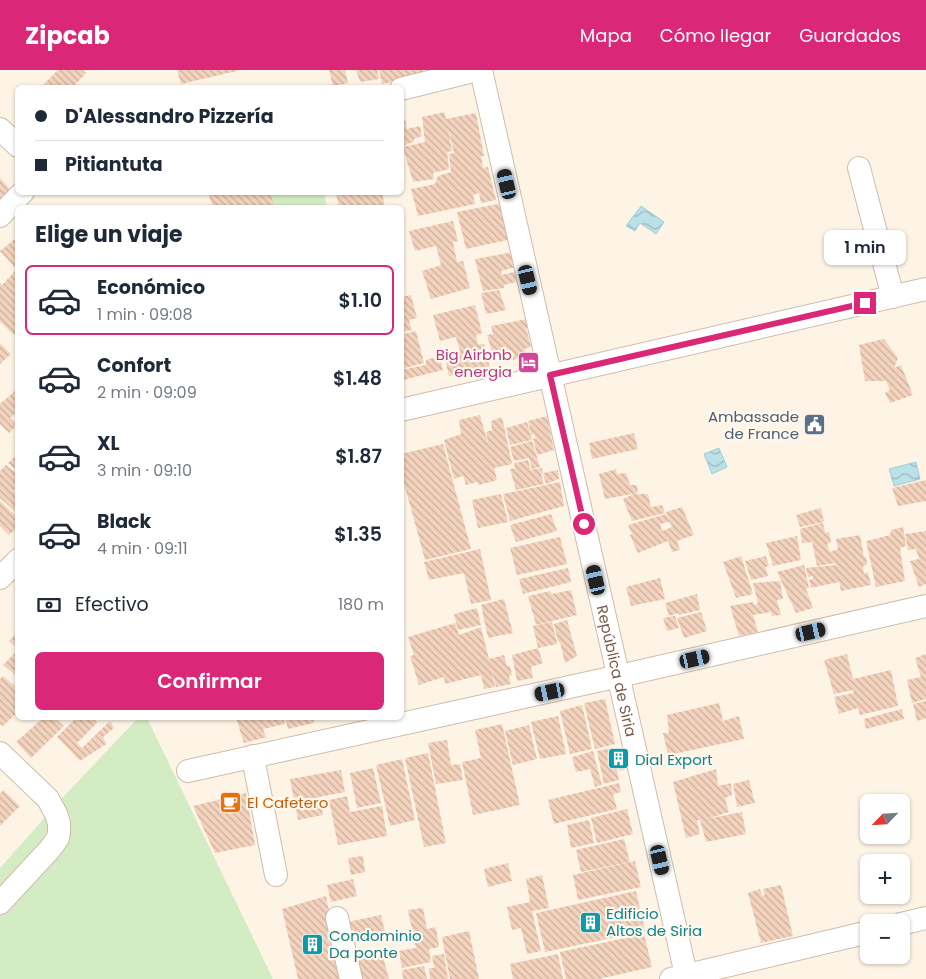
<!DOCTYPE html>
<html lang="es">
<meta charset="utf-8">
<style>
:root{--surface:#fff;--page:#f6f6f7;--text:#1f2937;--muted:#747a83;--line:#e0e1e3;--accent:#db2777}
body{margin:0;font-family:Poppins,sans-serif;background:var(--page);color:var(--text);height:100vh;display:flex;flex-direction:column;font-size:19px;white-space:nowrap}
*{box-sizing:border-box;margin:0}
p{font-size:16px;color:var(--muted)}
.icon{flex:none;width:28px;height:28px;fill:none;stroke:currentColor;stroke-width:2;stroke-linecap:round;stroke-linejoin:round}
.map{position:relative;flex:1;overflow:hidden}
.side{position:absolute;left:15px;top:135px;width:389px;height:515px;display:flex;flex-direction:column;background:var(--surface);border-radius:8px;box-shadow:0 1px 4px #0004}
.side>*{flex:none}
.hud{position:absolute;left:15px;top:15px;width:389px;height:110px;border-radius:8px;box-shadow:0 1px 4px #0004;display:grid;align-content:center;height:110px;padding:0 20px;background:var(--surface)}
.needle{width:32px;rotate:245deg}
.buttons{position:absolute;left:860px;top:724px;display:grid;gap:10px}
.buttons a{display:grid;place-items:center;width:50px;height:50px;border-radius:8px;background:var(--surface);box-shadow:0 1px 4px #0004;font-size:25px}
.end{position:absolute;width:22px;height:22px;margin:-11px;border:6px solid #db2777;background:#fff;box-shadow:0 0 0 2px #fff}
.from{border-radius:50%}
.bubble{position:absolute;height:35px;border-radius:8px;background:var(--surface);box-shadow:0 1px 4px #0004;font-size:16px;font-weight:600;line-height:35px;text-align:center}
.car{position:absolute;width:15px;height:30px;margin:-15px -8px;border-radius:6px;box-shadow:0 0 4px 1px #0007;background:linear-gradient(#222 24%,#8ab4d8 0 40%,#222 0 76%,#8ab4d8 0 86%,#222 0)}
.hud b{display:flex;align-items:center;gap:18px;height:48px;font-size:19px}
.hud b+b{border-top:1px solid var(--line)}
.hud i{width:12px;height:12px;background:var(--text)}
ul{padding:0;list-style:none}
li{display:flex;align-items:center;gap:15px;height:70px;margin:0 10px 8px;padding:0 10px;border:2px solid transparent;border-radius:8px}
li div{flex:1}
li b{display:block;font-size:19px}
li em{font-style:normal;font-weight:600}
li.current{border-color:var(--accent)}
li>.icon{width:45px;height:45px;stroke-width:1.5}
h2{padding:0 20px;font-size:22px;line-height:60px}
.pay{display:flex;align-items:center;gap:12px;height:55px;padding:0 20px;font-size:19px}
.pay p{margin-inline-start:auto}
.button{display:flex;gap:10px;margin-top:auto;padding:10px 20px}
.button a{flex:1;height:58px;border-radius:8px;background:var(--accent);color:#fff;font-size:20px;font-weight:600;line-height:58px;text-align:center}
header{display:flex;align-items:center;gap:30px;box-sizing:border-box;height:70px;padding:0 25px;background:var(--accent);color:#fff}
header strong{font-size:24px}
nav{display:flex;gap:28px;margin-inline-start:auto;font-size:18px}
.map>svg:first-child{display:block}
</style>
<header>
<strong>Zipcab</strong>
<nav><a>Mapa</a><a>Cómo llegar</a><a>Guardados</a></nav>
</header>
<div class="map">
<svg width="926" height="909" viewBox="0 0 926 909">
<defs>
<pattern id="water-waves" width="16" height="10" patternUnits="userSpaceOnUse" patternTransform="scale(1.25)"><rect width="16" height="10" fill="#bae1e8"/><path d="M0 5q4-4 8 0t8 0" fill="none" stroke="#9cb9be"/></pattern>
<pattern id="building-back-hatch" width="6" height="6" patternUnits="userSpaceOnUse" patternTransform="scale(1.25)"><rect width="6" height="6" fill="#f3d3bd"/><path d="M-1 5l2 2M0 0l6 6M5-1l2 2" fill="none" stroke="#caae9c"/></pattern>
</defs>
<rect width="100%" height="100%" fill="#fdf4e6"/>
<g fill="#d4ecc4">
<polygon points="244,123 324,123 327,137 248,137"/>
<polygon points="138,648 147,648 273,909 0,909 0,798 63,727"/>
</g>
<g fill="url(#water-waves)" stroke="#a0d0da">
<polygon points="641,136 664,152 656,164 640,153 635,161 626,156"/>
<polygon points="719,378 727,397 712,404 704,384"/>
<polygon points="916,392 920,409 894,416 889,399"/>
</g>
<g fill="url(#building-back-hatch)">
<polygon points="58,0 83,0 86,3 72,18 47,18 44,14"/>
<polygon points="177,0 237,0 237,1 181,14"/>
<polygon points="329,0 345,0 348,13 333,16"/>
<polygon points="356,0 377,0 379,9 360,12"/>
<polygon points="379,0 423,0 424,5 382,14"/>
<polygon points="444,42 446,49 476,43 484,86 481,86 483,98 488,97 496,130 481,133 479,123 473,125 475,134 418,146 411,119 435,114 438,106 451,102 449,84 454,83 448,57 452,81 447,82 449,99 433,103 434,109 413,112 403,77 425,72 422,47"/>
<polygon points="405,49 407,59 420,56 422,66 414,69 414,72 401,76 401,50"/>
<polygon points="0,108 11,120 1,130 0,129"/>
<polygon points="208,122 271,122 274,138 213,138"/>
<polygon points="336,122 382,122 385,138 365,138 365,135 357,138 339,138"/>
<polygon points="503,133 512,169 466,179 457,142"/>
<polygon points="453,151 458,171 453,172 457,192 463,191 470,218 431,229 422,201 441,195 436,176 415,181 409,161"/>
<polygon points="16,168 18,170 18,193 14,197 0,181"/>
<polygon points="513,182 516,197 501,201 502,205 517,201 520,211 504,215 504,218 483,221 475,189"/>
<polygon points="18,198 18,262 14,265 0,252 0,213 2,215"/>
<polygon points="499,220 506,240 486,244 481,223"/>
<polygon points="411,225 417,248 409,250 412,260 401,262 401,227"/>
<polygon points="475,235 482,263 476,265 478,275 484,274 490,298 449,306 444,285 460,281 456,267 440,271 433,245"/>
<polygon points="527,249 529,258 526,258 531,277 524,279 526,285 508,292 506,283 493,286 487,265 493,264 491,256"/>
<polygon points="416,261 424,293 401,299 401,265"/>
<polygon points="884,269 898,288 894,298 901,295 913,325 890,333 885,323 890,320 886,311 865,311 859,275"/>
<polygon points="0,273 11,284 0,294"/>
<polygon points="440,286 443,300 403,310 401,300 426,295 426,290"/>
<polygon points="16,320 18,321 18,341 10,348 17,355 9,363 0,354 0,334"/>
<polygon points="480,345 489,377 486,362 492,360 491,351 502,347 512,394 494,398 497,410 479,415 477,412 466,415 463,406 454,409 444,370 461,364 459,350"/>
<polygon points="547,346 554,380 537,385 533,369 536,368 534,364 531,365 528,351"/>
<polygon points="527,352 532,370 510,375 506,358"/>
<polygon points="634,363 638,379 592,389 589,373"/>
<polygon points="532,371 540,397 532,399 529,388 514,391 510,377"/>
<polygon points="443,374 471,479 425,490 401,402 401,384"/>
<polygon points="18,384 18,401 8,393"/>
<polygon points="528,390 531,400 542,398 543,403 541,404 544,414 516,420 510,399 515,398 514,393"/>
<polygon points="6,395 18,405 18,416 13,421 18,425 18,444 0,428 0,401"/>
<polygon points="616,399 617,404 626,403 630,415 637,415 638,423 605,429 599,404"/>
<polygon points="558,400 559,409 546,414 543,403"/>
<polygon points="926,410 926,431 898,436 892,418"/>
<polygon points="560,412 564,436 510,451 503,424"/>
<polygon points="501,424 508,452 478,458 472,430"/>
<polygon points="634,424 648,424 651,437 662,435 665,443 632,451 623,429"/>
<polygon points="0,431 18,448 18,457 9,465 0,456"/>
<polygon points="682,437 694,465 677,471 680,480 672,482 668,471 638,483 630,465 632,464 628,455 666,444 670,452 660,454 662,461 672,457 666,442"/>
<polygon points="821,438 824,452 800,457 796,445"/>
<polygon points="551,444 557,461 516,472 510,455"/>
<polygon points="823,453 825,463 829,462 831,472 827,474 830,482 838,479 836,469 860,465 864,487 866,487 867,495 863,496 864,504 868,502 871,515 841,521 839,512 811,518 809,510 813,509 813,506 808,507 806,498 836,495 835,493 817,496 812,472 802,473 800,459"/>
<polygon points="903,457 906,476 900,478 905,511 876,517 866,471 890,465 891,460"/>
<polygon points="926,461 926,514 919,517 910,491 919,489 916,479 908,480 905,464"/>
<polygon points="797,466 801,490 773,496 766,473"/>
<polygon points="560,467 567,494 517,505 510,478"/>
<polygon points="480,479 491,530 471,534 464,503 429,510 424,492"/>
<polygon points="741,486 753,524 736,528 723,492"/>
<polygon points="766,486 769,496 765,497 768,506 751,510 745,491"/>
<polygon points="804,495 809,518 806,519 813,538 796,543 777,502"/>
<polygon points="568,498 571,512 523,524 519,509"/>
<polygon points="660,508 665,529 631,536 626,517"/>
<polygon points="780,511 783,529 777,530 781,545 772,546 771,542 753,545 758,562 739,566 730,536 753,532 754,535 758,534 753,513"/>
<polygon points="571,520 577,545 536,555 528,526 550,521 552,524"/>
<polygon points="697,524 700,540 679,545 679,543 669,546 665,533"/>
<polygon points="504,529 513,563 488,568 481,535"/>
<polygon points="477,538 481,555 458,560 454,544"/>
<polygon points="701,542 707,561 684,568 677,548"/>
<polygon points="675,546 679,558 667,561 663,548"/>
<polygon points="567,550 577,586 565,593 560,572 558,572 554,554"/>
<polygon points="552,552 557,574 538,578 543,593 531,597 533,608 517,611 512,585 538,578 533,556"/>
<polygon points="455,553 459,565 481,557 489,589 504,585 507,596 510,596 512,605 509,606 511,614 496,617 491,597 495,617 484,619 481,605 445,614 444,607 419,615 410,586 414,585 408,567"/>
<polygon points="18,562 18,579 9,571"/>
<polygon points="18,580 18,607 3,595"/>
<polygon points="847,584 853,609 891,600 898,636 860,645 858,638 839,644 834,627 854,623 853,620 834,624 824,590"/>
<polygon points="926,584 926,629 912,633 907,610 921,607 915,588"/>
<polygon points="3,606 18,619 18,642 3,656 0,654 0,609"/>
<polygon points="605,629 615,674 595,679 584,633"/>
<polygon points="926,631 926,648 917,651 913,634"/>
<polygon points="719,633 723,651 739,646 744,669 668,685 663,663 669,663 667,645"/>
<polygon points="582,635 592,679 570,684 560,641"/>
<polygon points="902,639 904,649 866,659 864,649"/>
<polygon points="558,646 566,684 540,689 531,652"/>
<polygon points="43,648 55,648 64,656 31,688 16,672"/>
<polygon points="76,648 94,648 97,653 77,673 82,678 110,651 114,658 103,667 106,674 80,691 57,667"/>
<polygon points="236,648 283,648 285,654 263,659 266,667 244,673"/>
<polygon points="285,648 313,648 314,653 288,659"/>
<polygon points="502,654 520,735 473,745 462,692 481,688 475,660"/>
<polygon points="529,655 537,689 513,695 505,661"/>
<polygon points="447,670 451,695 460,694 463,710 436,714 428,673"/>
<polygon points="612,678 619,710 604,714 597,681"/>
<polygon points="619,678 624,700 619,701 614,679"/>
<polygon points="593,681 602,715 595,717 590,699 576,702 572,687"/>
<polygon points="428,683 446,773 424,777 405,688"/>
<polygon points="402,689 415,750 390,756 376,695"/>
<polygon points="373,698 381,733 357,738 350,703"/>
<polygon points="716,699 718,716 731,713 732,725 725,728 729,742 706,749 742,742 746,764 706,772 700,750 697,750 700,764 686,768 673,712"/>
<polygon points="341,700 345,722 319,727 323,745 298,750 290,709"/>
<polygon points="749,710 755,733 737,737 733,714"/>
<polygon points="619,713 621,722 613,724 617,739 554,754 548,730"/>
<polygon points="3,720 20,736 0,756 0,724"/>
<polygon points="246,723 255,775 215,783 193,736"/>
<polygon points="347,726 350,742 382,736 387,766 338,775 329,730"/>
<polygon points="627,739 633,764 597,773 591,748"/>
<polygon points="589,750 594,773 571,778 567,755"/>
<polygon points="624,769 630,792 581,802 576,780"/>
<polygon points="363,786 365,802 351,805 348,788"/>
<polygon points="635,791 641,817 578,830 573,805"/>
<polygon points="508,793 512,811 488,817 484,799"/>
<polygon points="542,805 549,838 532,841 541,881 527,884 521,858 512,860 507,837 530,832 526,809"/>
<polygon points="353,809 357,826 331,832 327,815"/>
<polygon points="781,815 793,866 761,873 748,823 760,819 762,826 765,825 763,819"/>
<polygon points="636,821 645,861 545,882 536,843"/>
<polygon points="326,826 343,909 298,909 282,839"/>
<polygon points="423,838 427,859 436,857 439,877 429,879 431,892 402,898 399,881 416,878 408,840"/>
<polygon points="381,845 386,867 346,875 342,853"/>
<polygon points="469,861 479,909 450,909 442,867"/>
<polygon points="644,864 652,897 599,909 566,909 560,882"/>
<polygon points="381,879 389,909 359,909 353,886"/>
<polygon points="444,884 448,909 430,909 429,898 434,898 432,886"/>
<polygon points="558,884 563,909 513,909 510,894"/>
<polygon points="424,896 427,909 403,909 402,900"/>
</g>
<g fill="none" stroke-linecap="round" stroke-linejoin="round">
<defs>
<g id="minor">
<path id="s1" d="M 481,0 L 687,909"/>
<polyline points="401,19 477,0"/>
<polyline points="0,59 18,76"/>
<polyline points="859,98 893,227"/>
<polyline points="0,146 23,122"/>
<polyline points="401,340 926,219"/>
<polyline points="0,508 18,490"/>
<polyline points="0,683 48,729 56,744 59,753 59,762 58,768 50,779 0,833"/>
<polyline points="253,686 255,698 276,805"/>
<polyline points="188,701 606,609 926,536"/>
<polyline points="337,848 351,909"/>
<polyline points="901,854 926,848"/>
<polyline points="671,909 869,862"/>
</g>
</defs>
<use href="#minor" stroke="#cfbcac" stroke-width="24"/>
<use href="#minor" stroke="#fff" stroke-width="22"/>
</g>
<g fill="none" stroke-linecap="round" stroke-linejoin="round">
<polyline stroke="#db2777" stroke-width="6" points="584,454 550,305 865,233"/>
</g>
<defs>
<symbol id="hotel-square" viewBox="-11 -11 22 22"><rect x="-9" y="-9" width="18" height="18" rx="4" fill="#d1479c" stroke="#fff8ed"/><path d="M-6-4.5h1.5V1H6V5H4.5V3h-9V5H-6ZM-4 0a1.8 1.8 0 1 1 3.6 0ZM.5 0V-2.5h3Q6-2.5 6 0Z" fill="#fff"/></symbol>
<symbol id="civic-square" viewBox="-11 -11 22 22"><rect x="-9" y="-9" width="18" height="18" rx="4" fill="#5c6f8a" stroke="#fff8ed"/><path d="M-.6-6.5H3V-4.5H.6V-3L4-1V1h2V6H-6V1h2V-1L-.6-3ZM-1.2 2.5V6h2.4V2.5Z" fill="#fff"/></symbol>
<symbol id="building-square" viewBox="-11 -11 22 22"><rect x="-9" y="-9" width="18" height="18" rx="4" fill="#0f9aa8" stroke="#fff8ed"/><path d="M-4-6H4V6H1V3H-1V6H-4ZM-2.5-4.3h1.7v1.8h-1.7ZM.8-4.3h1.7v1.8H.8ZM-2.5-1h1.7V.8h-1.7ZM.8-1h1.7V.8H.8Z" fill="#fff"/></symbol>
<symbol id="cafe-square" viewBox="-11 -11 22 22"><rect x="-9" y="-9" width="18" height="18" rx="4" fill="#e8710a" stroke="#fff8ed"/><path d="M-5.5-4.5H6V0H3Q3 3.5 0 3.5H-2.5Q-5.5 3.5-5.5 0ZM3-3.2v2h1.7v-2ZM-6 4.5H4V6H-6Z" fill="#fff"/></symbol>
</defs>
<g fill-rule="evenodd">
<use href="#hotel-square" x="516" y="280" width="25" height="25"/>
<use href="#civic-square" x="802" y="342" width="25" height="25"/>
<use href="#building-square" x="606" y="676" width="25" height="25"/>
<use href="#cafe-square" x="218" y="720" width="25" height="25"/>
<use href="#building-square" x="578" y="840" width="25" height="25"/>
<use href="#building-square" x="300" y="862" width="25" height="25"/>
</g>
<g text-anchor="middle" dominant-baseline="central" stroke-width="4.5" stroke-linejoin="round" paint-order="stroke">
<g font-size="15" fill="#b23c85" stroke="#fff8ed" text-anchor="end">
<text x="512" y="284">Big Airbnb<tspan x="512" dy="17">energia</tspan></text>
</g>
<g font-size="15" fill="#4e5e75" stroke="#fff8ed" text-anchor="end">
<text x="799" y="346">Ambassade<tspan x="799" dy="17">de France</tspan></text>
</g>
<g font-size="15" fill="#785b4a" stroke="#fff8ed">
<text stroke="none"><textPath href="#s1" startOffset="616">República de Siria</textPath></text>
</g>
<g font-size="15" fill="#0d838f" stroke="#fff8ed" text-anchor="start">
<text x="635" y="689">Dial Export</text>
<text x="606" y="843">Edificio<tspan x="606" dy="17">Altos de Siria</tspan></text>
<text x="329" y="865">Condominio<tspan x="329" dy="17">Da ponte</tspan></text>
</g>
<g font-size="15" fill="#c56008" stroke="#fff8ed" text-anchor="start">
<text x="247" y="732">El Cafetero</text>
</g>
</g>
</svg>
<div class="buttons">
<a><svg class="needle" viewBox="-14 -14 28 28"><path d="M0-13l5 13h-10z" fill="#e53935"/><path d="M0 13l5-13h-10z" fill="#747a83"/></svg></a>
<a>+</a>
<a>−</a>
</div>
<i class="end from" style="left:584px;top:454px"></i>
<i class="end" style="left:865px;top:233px"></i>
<div class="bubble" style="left:824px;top:160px;width:82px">1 min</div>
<i class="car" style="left:507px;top:114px;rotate:347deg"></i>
<i class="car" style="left:528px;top:210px;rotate:167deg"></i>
<i class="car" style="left:596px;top:510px;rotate:347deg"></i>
<i class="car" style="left:811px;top:562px;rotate:77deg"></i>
<i class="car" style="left:695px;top:589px;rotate:77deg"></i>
<i class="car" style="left:550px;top:622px;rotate:258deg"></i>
<i class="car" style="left:660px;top:790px;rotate:167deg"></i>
<div class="hud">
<b><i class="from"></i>D'Alessandro Pizzería</b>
<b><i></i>Pitiantuta</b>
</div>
<section class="side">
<h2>Elige un viaje</h2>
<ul>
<li class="current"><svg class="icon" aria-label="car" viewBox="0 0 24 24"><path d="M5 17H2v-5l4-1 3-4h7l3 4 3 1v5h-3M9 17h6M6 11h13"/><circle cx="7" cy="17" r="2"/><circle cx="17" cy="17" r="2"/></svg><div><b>Económico</b><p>1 min · 09:08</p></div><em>$1.10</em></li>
<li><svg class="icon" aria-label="car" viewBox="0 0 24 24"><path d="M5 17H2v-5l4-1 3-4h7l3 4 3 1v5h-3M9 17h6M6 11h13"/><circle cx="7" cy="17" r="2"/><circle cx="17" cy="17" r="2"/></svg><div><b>Confort</b><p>2 min · 09:09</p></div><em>$1.48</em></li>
<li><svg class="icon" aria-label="car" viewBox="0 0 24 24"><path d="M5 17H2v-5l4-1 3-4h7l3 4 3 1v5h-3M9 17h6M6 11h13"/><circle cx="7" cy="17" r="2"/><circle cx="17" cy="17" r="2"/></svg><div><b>XL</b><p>3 min · 09:10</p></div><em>$1.87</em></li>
<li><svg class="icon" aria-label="car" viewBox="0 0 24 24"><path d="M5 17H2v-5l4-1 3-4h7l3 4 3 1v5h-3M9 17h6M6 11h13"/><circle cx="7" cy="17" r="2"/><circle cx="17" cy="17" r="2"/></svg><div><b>Black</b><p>4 min · 09:11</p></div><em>$1.35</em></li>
</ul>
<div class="pay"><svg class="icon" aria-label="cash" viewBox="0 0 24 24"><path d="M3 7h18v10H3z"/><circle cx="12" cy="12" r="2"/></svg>Efectivo<p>180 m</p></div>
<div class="button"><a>Confirmar</a></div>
</section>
</div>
